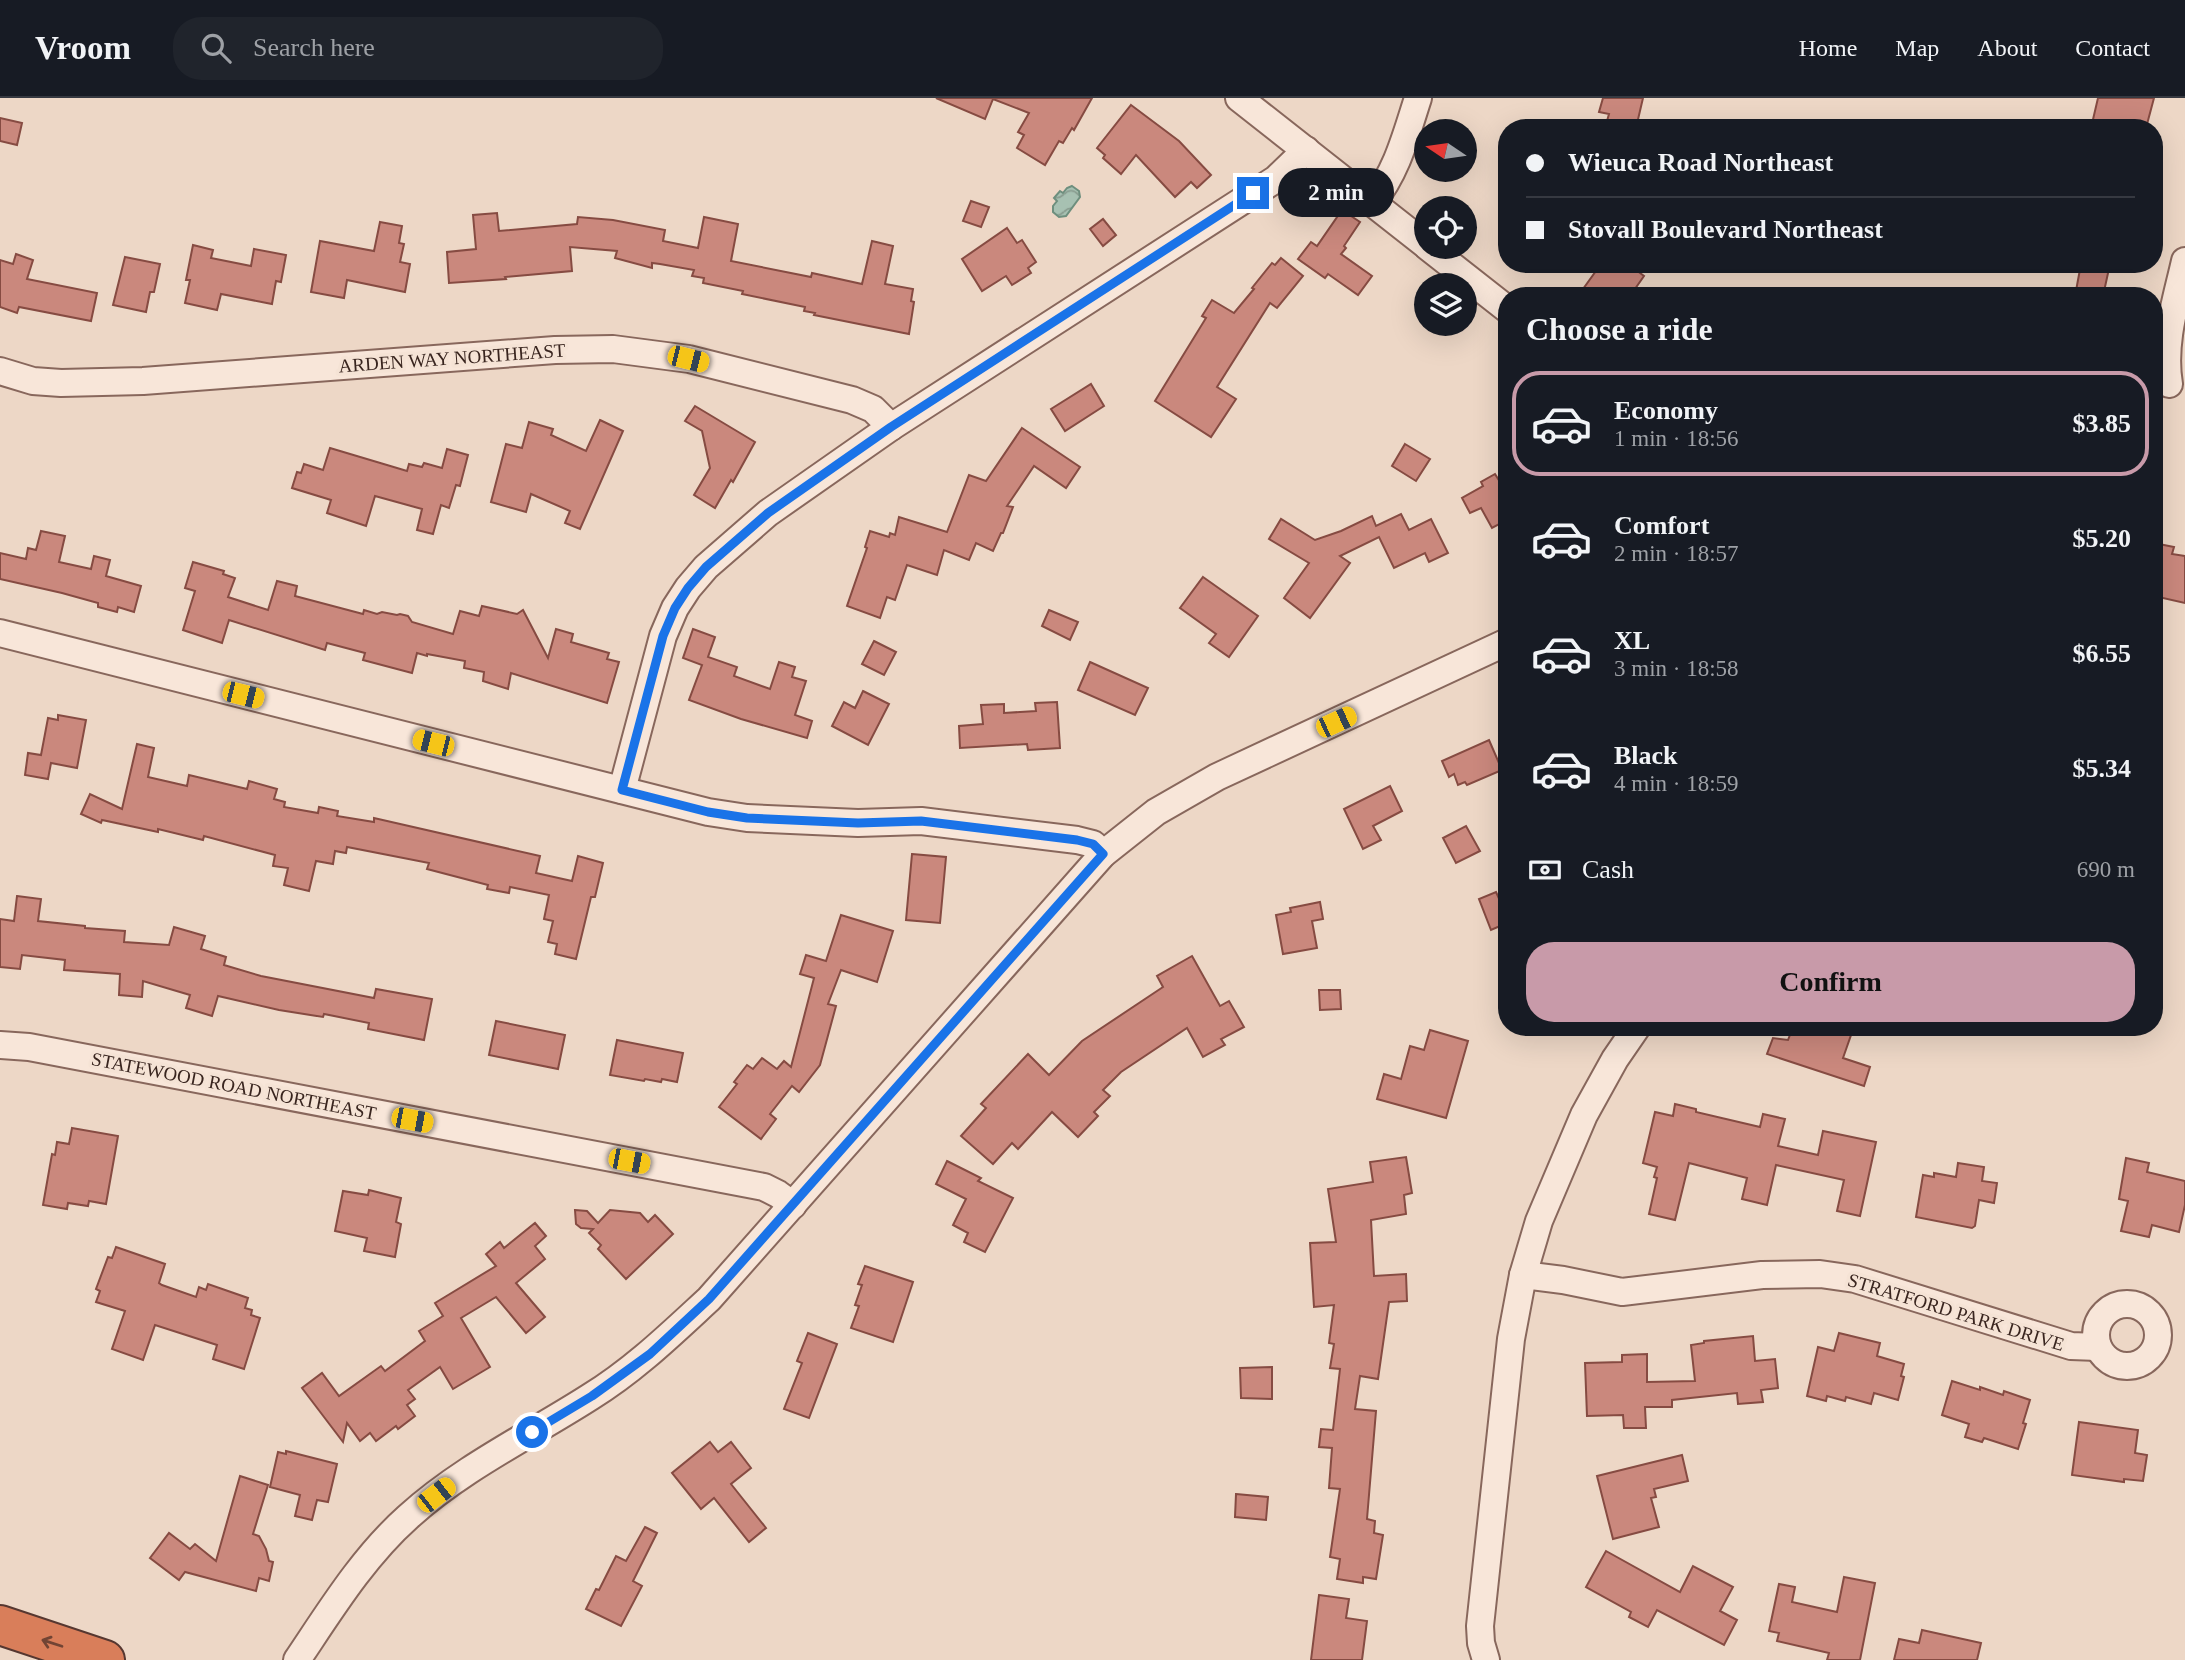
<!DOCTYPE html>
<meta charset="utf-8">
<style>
:root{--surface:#171b24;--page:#20242c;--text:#f1f3f6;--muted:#9ea1a6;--line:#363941;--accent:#c89aa9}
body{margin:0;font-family:Georgia,serif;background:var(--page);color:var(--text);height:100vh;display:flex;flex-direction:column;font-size:26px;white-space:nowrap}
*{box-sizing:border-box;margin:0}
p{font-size:23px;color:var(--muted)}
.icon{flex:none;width:38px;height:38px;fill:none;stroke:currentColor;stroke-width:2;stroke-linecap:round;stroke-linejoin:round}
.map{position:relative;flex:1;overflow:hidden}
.panel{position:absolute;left:1498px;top:189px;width:665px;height:749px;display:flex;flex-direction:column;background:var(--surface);border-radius:28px;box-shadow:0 7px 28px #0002}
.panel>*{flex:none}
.hud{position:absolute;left:1498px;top:21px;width:665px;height:154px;border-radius:28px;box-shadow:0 7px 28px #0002;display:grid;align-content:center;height:154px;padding:0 28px;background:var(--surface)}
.needle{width:46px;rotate:283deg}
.fabs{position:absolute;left:1414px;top:21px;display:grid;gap:14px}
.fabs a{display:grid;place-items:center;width:63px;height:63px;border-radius:50%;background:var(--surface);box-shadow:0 7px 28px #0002;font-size:35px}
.end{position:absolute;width:32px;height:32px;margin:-16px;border:9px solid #1a73e8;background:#fff;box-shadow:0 0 0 4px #fff}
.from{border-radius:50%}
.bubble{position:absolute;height:49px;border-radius:24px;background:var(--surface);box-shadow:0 7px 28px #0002;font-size:23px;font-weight:700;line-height:49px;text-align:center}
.car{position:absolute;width:21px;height:42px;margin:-21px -10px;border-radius:9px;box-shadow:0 0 5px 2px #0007;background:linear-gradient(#f5c518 24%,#345 0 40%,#f5c518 0 76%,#345 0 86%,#f5c518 0)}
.hud b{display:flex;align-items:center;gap:24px;height:66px;font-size:26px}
.hud b+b{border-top:2px solid var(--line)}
.hud i{width:18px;height:18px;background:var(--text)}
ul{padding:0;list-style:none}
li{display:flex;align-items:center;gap:21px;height:105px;margin:0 14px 10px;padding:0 14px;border:4px solid transparent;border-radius:28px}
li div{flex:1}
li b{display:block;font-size:26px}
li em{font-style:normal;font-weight:700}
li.current{border-color:var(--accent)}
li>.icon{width:63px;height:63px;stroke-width:1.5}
h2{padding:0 28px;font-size:32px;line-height:84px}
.pay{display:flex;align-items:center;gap:18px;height:77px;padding:0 28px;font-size:26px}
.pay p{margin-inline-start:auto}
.button{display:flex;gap:14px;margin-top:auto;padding:14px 28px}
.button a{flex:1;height:80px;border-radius:28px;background:var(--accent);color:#111;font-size:28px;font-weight:700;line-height:80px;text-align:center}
header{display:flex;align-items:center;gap:42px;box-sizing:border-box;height:98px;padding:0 35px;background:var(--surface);border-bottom:2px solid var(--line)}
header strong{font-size:33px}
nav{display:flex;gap:38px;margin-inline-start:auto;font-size:24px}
.search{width:490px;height:63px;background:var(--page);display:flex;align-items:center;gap:18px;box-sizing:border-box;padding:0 24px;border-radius:28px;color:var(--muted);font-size:26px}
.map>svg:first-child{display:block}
</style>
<header>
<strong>Vroom</strong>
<div class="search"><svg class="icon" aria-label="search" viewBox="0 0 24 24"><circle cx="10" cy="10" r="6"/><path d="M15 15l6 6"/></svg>Search here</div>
<nav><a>Home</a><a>Map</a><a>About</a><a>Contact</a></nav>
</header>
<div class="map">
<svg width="2185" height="1562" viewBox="0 0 2185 1562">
<defs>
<pattern id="water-waves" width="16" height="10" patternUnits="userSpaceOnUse" patternTransform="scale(1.75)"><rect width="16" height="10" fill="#a7c1b2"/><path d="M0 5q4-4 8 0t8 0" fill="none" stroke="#899d90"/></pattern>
</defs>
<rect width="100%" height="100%" fill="#edd7c6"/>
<polygon fill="url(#water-waves)" stroke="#6e8f7e" stroke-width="2" points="1072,88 1079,93 1080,99 1066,118 1059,119 1053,114 1053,108 1057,103 1054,100 1060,93 1063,95 1067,90"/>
<g fill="#ca887d" stroke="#864b42" stroke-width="2">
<polygon points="936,0 1092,0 1074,32 1072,30 1063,45 1059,43 1045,67 1017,50 1024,37 1018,34 1029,15 993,1 985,21"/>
<polygon points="1603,0 1643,0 1636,30 1605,30 1609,16 1599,14"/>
<polygon points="2098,0 2154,0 2146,30 2091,30"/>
<polygon points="1131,7 1179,43 1211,77 1197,90 1191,84 1175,99 1136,57 1121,76 1103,60 1105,57 1097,50"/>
<polygon points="0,20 22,25 17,47 0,43"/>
<polygon points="971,103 989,109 981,129 963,123"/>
<polygon points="1342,112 1360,124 1344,148 1346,150 1341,156 1372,178 1358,197 1328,176 1325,180 1298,161 1311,144 1317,148"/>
<polygon points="497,115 499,133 577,126 578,119 613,122 665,132 663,143 698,150 704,119 738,126 731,163 811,179 812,175 862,186 872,143 893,148 885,186 913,191 911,203 914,204 909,236 814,217 815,215 804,213 805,209 742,196 743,193 703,185 704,180 692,178 694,172 660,166 652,165 652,170 615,160 617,153 570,149 572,173 505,179 506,181 449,185 447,154 476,151 473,117"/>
<polygon points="1103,121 1116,137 1103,148 1090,131"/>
<polygon points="380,124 402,128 399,145 404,146 400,164 410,166 405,194 347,182 344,200 311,194 320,143 374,153"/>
<polygon points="1007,130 1017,145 1022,142 1036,164 1028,170 1031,175 1012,187 1006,178 982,193 962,161"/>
<polygon points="193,147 213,152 211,160 251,168 254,151 286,157 281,184 276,183 272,206 221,196 217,212 185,205 190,182 186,182"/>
<polygon points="16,156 33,162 27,181 97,195 91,223 19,209 17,215 0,209 0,162 13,166"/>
<polygon points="125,159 160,166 154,194 150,194 146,214 113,207"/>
<polygon points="1281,160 1303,178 1277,210 1270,205 1217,289 1236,301 1211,339 1155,303 1206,220 1202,218 1212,202 1234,215 1254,191 1252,190 1272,165 1275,167"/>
<polygon points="1601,166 1628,166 1644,178 1630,198 1578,198"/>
<polygon points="2081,166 2110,166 2103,198 2075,198"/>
<polygon points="1091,286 1104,308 1065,333 1051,311"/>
<polygon points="695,308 755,344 733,384 731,382 715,410 694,397 710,370 702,333 685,323"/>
<polygon points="600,322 623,333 580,431 565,425 570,413 531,396 526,414 491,404 506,346 522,350 529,324 553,331 551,337 586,353"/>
<polygon points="1022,330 1080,369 1066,390 1034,368 1007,408 1013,409 1003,435 1001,435 993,453 976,445 969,462 944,452 937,477 907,467 895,502 887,499 880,520 847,508 867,450 865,449 870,433 889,439 890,435 895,437 899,419 947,434 969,377 986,383"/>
<polygon points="1405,346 1430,361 1416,383 1392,368"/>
<polygon points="330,350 407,373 409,366 422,369 424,365 442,370 447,351 468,357 460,388 456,387 449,410 441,407 433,436 417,432 422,411 375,398 366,428 327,415 331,402 292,390 297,374 301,375 304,366 323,372"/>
<polygon points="1495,376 1500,384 1507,381 1507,422 1492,430 1481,410 1470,415 1462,400 1483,388 1481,384"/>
<polygon points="1401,416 1409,432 1431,421 1448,455 1429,464 1425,455 1394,470 1379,439 1340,458 1350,465 1310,520 1284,500 1309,465 1269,441 1281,421 1315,442 1341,433 1372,418 1376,428"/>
<polygon points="41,433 65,438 59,464 91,471 94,458 110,462 106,478 141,488 134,514 118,509 117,514 98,509 98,505 62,495 0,481 0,455 26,461 28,450 36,452"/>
<polygon points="2154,445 2174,449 2172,456 2185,458 2185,505 2154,498"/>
<polygon points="193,464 224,473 223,476 235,480 228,499 268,512 277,483 297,488 295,498 363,516 364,512 377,516 382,514 397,517 400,516 408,518 412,524 453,536 460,513 479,518 482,508 517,516 523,512 548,560 556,531 573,536 571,544 609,555 607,561 619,564 607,605 511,575 508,591 483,583 484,574 464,570 465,563 427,556 427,558 417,555 412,575 363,562 365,555 327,545 325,552 229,522 222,545 183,532 195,493 185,490"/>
<polygon points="1203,479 1258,518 1229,559 1209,545 1216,536 1180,510"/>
<polygon points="1049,512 1078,524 1070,542 1042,528"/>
<polygon points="693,531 715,539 708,559 737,569 734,578 770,591 779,564 795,569 792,579 806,583 795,617 812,623 807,640 741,621 689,602 702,567 683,560"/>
<polygon points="874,543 896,554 884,577 862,566"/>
<polygon points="1090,564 1148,590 1135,617 1078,592"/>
<polygon points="863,593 889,606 868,647 832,628 844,604 855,610"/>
<polygon points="1057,604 1060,650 1028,652 1027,646 960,650 959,628 983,626 981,607 1004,606 1004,615 1036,613 1035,605"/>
<polygon points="58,617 86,622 77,670 51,665 48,681 25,677 28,655 41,657 48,620 58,622"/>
<polygon points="1489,642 1502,672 1467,687 1465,684 1458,687 1454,676 1449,679 1442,663"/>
<polygon points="137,646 154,650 148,679 187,688 189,677 247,691 249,683 277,691 274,701 285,704 284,709 318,715 319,709 338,713 337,718 374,724 374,720 540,758 536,775 572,783 578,758 603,765 595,799 591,799 576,861 555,856 557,846 548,844 553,823 544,821 549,797 510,789 509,795 487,791 488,787 427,771 429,765 347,749 346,755 335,753 333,766 316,763 309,793 284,787 288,770 273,768 275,757 204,738 203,742 158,731 158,734 102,722 101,725 81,716 90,696 122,711"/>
<polygon points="1390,688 1402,713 1373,728 1381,742 1363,751 1344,711"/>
<polygon points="1466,728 1480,753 1456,765 1443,740"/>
<polygon points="912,756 946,759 940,825 906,822"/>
<polygon points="1496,794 1507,818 1507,825 1491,832 1479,801"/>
<polygon points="17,798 41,801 38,823 85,828 85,830 125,833 124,844 169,847 174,829 205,838 201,851 226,859 224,867 261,878 374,900 376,891 432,901 424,942 368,931 369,925 324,916 323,919 279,912 218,898 212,918 186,910 190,897 143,883 142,899 119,897 120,876 64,872 65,862 22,857 20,871 0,869 0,821 14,823"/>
<polygon points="1320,804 1323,821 1312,823 1317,850 1283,856 1276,817 1291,814 1290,810"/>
<polygon points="841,817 893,833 877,884 841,872 828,906 836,908 820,967 799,994 792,988 770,1016 776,1021 761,1041 719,1009 737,986 734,984 747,967 753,971 762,960 777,971 784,963 791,969 814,880 800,876 806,857 826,863"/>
<polygon points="1192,858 1220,908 1229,903 1244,929 1221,941 1225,947 1203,959 1187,930 1121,974 1103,992 1110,998 1094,1014 1098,1018 1078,1039 1052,1014 1018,1051 1012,1045 993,1066 961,1038 986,1010 981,1006 1028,956 1049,977 1082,943 1163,889 1157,878"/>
<polygon points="1319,892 1340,892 1341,911 1320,912"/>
<polygon points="496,923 565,937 558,971 489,957"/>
<polygon points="1793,929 1846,929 1851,937 1843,960 1870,969 1864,988 1767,956 1773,940 1788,942"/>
<polygon points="1430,932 1468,943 1446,1020 1377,1001 1384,976 1401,981 1410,948 1424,952"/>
<polygon points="617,942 683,955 677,984 662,981 661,984 645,981 644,983 610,977"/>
<polygon points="1675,1006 1696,1011 1696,1014 1760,1029 1763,1016 1785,1021 1778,1048 1818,1057 1823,1033 1876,1044 1860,1118 1837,1113 1844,1082 1776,1067 1767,1107 1742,1101 1747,1080 1689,1065 1675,1122 1649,1116 1657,1080 1654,1079 1657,1069 1643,1065 1655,1014 1673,1018"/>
<polygon points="72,1030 118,1038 106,1106 89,1103 88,1108 68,1105 67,1111 43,1107 52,1056 55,1057 57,1044 69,1046"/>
<polygon points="1406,1059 1412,1095 1404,1097 1406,1116 1371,1122 1374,1178 1406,1176 1407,1203 1389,1204 1378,1281 1360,1278 1355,1311 1376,1313 1367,1421 1375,1423 1374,1435 1383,1437 1376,1481 1363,1479 1363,1485 1337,1481 1340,1461 1330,1459 1340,1391 1329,1390 1332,1350 1319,1349 1321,1331 1333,1332 1340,1271 1330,1270 1334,1246 1329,1245 1334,1207 1314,1209 1310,1145 1336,1144 1328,1091 1373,1084 1370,1064"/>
<polygon points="2126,1060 2149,1065 2147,1074 2185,1083 2185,1107 2179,1134 2152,1127 2149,1139 2121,1133 2128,1103 2119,1101"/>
<polygon points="947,1063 981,1080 978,1083 1013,1100 985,1154 964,1144 968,1135 953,1127 966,1101 936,1086"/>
<polygon points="1958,1065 1984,1069 1982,1083 1997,1085 1994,1105 1979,1102 1975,1128 1972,1130 1916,1119 1923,1077 1934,1079 1934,1075 1956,1079"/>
<polygon points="369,1092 401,1100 396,1124 401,1126 395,1159 364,1153 367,1140 335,1133 343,1093 368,1097"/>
<polygon points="575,1112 587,1113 598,1125 610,1112 640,1115 648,1124 655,1117 673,1136 626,1181 598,1151 601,1147 589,1135 593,1131 581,1130 576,1126"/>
<polygon points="535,1125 546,1138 535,1148 545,1161 516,1185 545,1219 526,1235 496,1199 461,1220 490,1269 453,1291 440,1269 408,1292 415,1301 407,1307 415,1318 398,1331 396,1328 376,1343 370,1335 360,1343 347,1325 343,1344 302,1290 322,1275 339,1298 381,1268 385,1273 425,1243 419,1233 443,1218 435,1205 496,1168 486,1156 500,1144 504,1150"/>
<polygon points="116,1149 165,1166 159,1185 162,1187 196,1199 199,1189 206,1192 208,1186 248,1200 245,1210 252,1212 251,1217 260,1220 244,1271 213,1261 217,1247 155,1227 143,1262 112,1251 125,1213 96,1204 100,1193 96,1191 108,1159 112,1160"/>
<polygon points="865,1168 913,1184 893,1244 851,1230 859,1208 855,1207 862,1187 858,1186"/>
<polygon points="808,1235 837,1246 809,1320 784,1311 802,1265 797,1263"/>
<polygon points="1839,1235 1880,1245 1877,1258 1904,1266 1901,1278 1904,1279 1898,1302 1874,1295 1871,1306 1846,1299 1845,1303 1827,1298 1826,1303 1807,1298 1818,1249 1834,1253"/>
<polygon points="1753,1238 1755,1263 1775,1261 1778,1290 1761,1292 1763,1304 1738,1306 1737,1295 1672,1302 1672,1309 1645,1309 1646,1330 1624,1330 1623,1317 1587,1318 1585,1265 1622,1264 1622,1257 1647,1256 1647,1284 1695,1283 1691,1247 1704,1245 1704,1243"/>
<polygon points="1272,1269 1272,1301 1241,1300 1240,1270"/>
<polygon points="1952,1283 1980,1292 1980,1289 2003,1297 2004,1293 2030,1302 2023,1325 2026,1326 2018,1351 1984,1340 1982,1344 1965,1339 1969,1326 1942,1317"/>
<polygon points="2079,1324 2138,1332 2135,1355 2147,1357 2143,1383 2124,1381 2124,1384 2072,1377"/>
<polygon points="710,1344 718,1354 731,1344 751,1370 731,1386 766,1430 749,1444 714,1400 701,1411 672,1375"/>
<polygon points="286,1353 337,1366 328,1404 317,1402 312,1422 295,1418 300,1397 270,1389 278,1354 286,1356"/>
<polygon points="1682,1357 1688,1383 1654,1391 1656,1399 1651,1400 1659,1429 1613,1441 1597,1378"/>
<polygon points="240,1378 268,1387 253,1436 259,1438 266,1451 269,1463 273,1464 269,1483 259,1480 256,1493 185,1474 179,1482 150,1460 169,1435 190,1451 195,1446 216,1463"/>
<polygon points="1236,1396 1268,1399 1266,1422 1235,1419"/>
<polygon points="645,1429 657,1435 633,1483 642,1488 621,1528 586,1511 596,1491 599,1492 616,1458 626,1463"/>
<polygon points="1606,1453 1680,1494 1693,1468 1733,1489 1720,1513 1737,1522 1724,1547 1657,1512 1648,1529 1629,1519 1631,1514 1586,1489"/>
<polygon points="1844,1479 1875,1485 1860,1562 1827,1562 1829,1555 1777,1543 1779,1535 1769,1533 1779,1486 1795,1489 1792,1504 1837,1514"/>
<polygon points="1319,1497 1349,1501 1346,1520 1367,1523 1362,1562 1311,1562"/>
<polygon points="1922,1532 1981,1545 1977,1562 1894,1562 1899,1541 1919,1545"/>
</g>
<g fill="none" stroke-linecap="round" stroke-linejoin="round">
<defs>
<g id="minor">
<polyline points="1239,0 1426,147"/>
<path d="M 1372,104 C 1397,74 1406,37 1418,0"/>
<polyline points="1428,149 1507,211"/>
<polyline points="0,273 33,283 61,285 143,283 555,252 613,251 689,261 852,302 873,311 891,329"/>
<path d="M 2169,286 C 2162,245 2176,203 2185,163"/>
<polyline points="0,535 708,714 747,720 858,725 921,723 1077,742 1093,746 1103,756"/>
<polyline points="622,692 663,538 675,510 688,490 706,469 768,415 891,329 1276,81 1306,52"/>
<polyline points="0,947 29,949 764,1089 778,1096 793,1107"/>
<polyline points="1523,1177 1563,1182 1622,1194 1762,1177 1820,1176 1855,1181 2071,1248 2098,1249"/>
<circle cx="2127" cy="1237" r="31"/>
<path d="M 297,1562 C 330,1513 363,1459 408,1419 C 462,1370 529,1338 590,1299 C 634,1272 671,1236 709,1201 L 1103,756 L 1156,714 L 1217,679 L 1507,544"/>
<polyline points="1486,1562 1481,1545 1480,1528 1511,1241 1523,1177 1539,1123 1584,1017 1615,961 1637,929"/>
</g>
<polyline id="highway" points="0,1527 105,1562"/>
</defs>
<use href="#minor" stroke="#88675c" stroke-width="30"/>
<use href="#highway" stroke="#563730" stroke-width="42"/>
<use href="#minor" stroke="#f8e6d9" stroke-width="26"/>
<use href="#highway" stroke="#d97e5a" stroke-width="38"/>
</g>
<defs><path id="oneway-shaft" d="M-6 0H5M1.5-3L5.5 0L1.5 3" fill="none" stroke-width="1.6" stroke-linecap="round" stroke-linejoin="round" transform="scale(1.75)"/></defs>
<use stroke="#714434" href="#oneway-shaft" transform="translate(52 1545) rotate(-162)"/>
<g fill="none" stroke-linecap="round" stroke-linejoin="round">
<polyline stroke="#1a73e8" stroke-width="9" points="532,1334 592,1298 650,1256 709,1201 1103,756 1093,746 1077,742 921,723 858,725 747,720 708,714 622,692 663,538 675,510 688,490 706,469 768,415 891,329 1253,95"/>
</g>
<g text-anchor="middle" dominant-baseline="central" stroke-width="7" stroke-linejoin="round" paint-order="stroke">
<g font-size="19" fill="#39251f" stroke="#f5e3d5">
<text transform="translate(452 260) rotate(-4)">ARDEN WAY NORTHEAST</text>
<text transform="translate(234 988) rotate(11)">STATEWOOD ROAD NORTHEAST</text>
<text transform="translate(1956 1214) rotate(17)">STRATFORD PARK DRIVE</text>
</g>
</g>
</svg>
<div class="fabs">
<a><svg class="needle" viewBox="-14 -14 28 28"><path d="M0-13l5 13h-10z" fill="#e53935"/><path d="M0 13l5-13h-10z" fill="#9ea1a6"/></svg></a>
<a><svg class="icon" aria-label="locate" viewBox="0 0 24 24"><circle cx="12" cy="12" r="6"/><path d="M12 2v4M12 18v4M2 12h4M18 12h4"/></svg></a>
<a><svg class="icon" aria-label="layers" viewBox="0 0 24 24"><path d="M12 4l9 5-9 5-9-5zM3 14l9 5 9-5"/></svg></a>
</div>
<i class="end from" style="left:532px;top:1334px"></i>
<i class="end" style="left:1253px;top:95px"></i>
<div class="bubble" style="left:1278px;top:70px;width:116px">2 min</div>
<i class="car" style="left:688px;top:261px;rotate:104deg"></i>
<i class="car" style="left:243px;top:597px;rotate:104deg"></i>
<i class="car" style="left:1336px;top:624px;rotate:65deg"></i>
<i class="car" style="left:433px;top:645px;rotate:284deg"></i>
<i class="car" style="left:412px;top:1022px;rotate:101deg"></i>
<i class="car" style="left:629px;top:1063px;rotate:101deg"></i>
<i class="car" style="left:436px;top:1397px;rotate:52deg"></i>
<div class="hud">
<b><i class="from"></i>Wieuca Road Northeast</b>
<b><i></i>Stovall Boulevard Northeast</b>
</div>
<section class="panel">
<h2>Choose a ride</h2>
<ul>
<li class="current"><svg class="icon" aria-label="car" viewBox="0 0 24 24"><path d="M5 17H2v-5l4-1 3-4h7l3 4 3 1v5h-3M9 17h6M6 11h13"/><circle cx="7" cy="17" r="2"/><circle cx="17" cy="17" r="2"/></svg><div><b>Economy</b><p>1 min · 18:56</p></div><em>$3.85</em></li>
<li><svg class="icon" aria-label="car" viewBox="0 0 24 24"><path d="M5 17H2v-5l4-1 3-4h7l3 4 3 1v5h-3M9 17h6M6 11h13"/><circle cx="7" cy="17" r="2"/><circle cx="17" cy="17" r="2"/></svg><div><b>Comfort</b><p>2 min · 18:57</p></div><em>$5.20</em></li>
<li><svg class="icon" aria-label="car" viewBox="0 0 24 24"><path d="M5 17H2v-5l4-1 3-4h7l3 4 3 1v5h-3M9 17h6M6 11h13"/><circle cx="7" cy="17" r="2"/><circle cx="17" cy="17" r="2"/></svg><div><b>XL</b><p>3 min · 18:58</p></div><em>$6.55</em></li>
<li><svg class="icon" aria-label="car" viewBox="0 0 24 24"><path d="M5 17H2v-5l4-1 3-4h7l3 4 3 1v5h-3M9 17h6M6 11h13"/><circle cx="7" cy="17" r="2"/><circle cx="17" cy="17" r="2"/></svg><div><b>Black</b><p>4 min · 18:59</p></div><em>$5.34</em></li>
</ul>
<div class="pay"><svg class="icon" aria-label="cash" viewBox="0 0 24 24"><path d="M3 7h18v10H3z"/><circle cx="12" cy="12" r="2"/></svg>Cash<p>690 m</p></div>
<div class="button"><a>Confirm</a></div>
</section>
</div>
